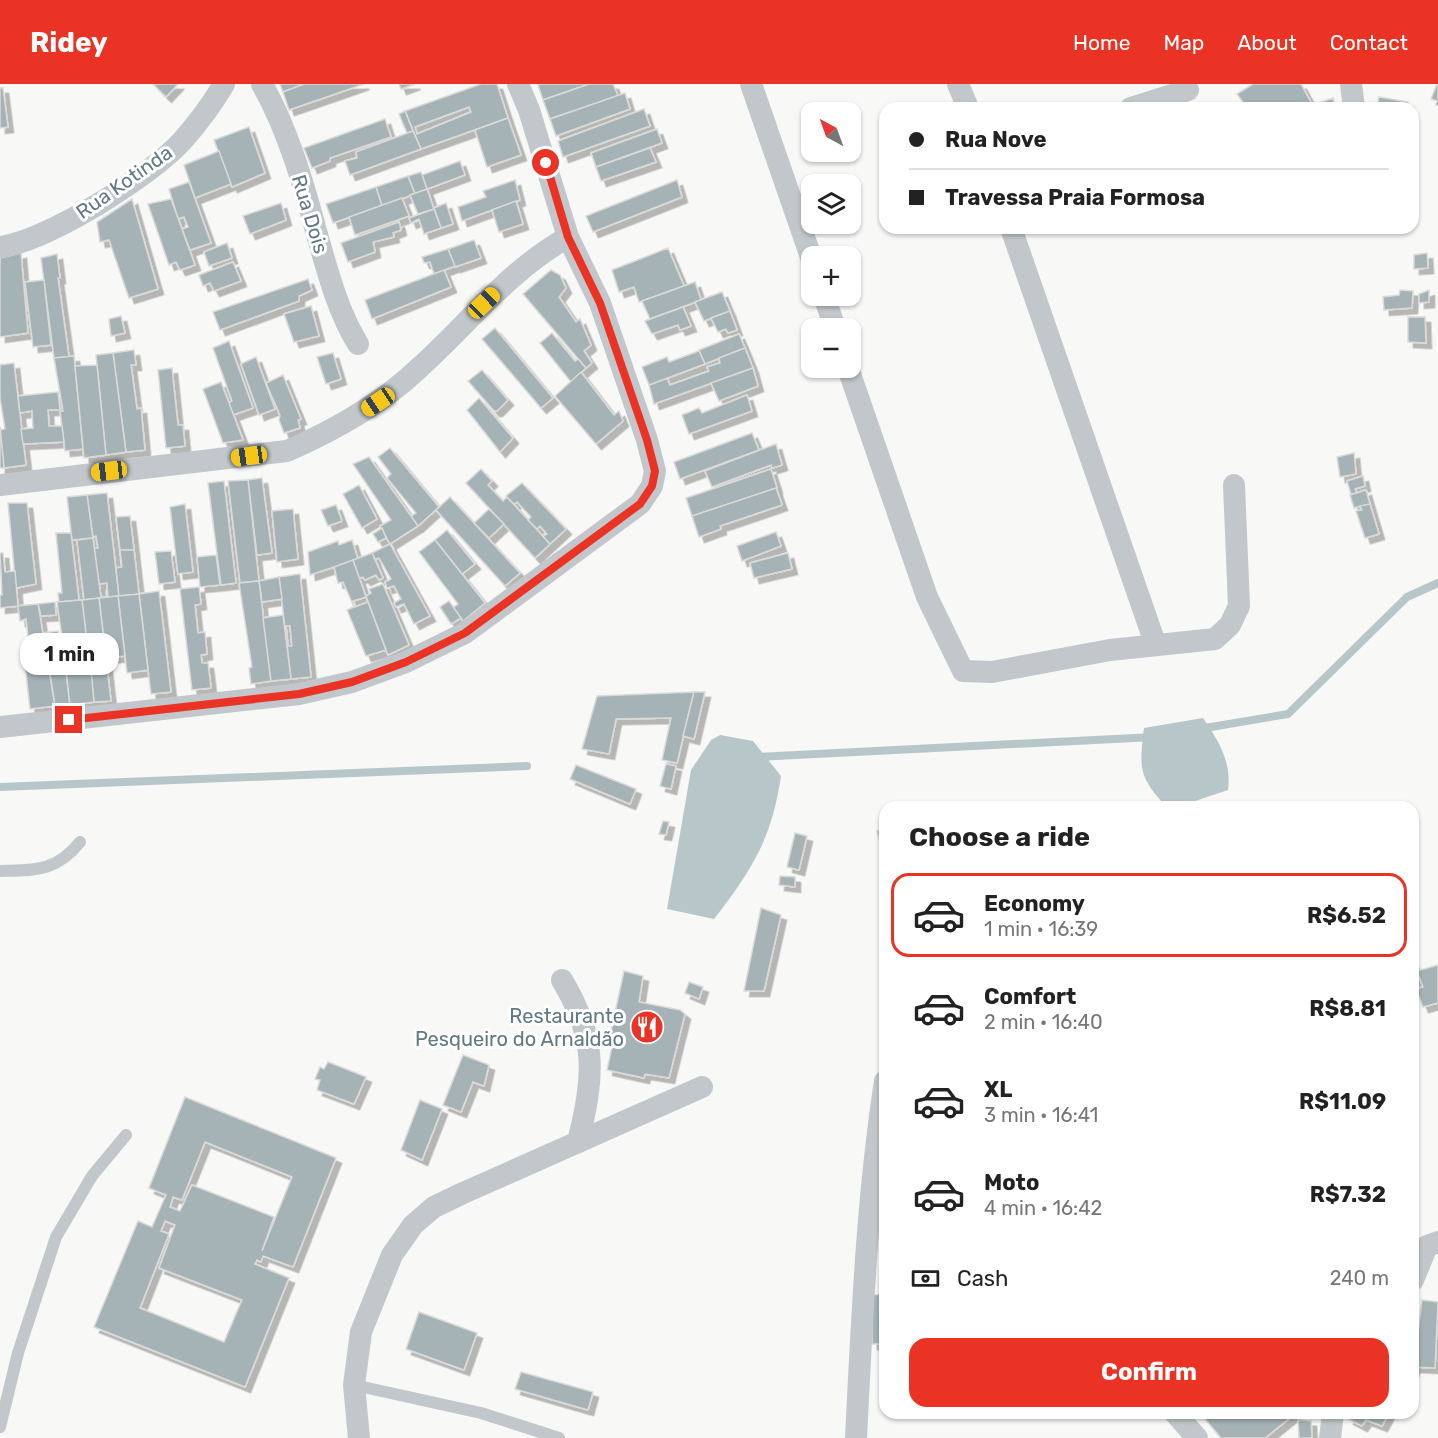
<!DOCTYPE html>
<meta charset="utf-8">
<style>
:root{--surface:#fff;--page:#f2f2f2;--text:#222;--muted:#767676;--line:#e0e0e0;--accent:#ea3324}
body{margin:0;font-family:Rubik,sans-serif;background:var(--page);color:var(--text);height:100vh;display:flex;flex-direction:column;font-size:22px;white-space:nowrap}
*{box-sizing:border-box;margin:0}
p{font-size:20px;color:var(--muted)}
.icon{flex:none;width:33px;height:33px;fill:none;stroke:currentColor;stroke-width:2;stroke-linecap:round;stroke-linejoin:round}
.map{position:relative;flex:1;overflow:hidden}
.panel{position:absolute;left:879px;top:717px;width:540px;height:618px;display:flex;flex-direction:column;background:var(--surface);border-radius:18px;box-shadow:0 2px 4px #0004}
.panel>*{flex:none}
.top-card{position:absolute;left:879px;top:18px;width:540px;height:132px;border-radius:18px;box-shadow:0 2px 4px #0004;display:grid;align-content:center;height:132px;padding:0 30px;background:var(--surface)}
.needle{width:39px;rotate:319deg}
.tools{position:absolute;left:801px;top:18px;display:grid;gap:12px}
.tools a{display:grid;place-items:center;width:60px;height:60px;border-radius:12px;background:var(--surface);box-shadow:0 2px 4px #0004;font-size:30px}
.end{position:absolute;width:27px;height:27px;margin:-14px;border:8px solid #ea3324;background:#fff;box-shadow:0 0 0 3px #fff}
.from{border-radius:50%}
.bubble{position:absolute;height:42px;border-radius:18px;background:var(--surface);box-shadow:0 2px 4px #0004;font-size:20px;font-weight:700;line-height:42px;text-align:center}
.car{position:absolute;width:18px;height:36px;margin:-18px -9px;border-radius:8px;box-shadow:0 0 4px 2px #0007;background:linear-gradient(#f5c518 24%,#345 0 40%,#f5c518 0 76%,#345 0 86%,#f5c518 0)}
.top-card b{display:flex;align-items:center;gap:21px;height:57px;font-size:22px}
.top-card b+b{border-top:2px solid var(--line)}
.top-card i{width:15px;height:15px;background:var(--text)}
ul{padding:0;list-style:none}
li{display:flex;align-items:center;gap:18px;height:84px;margin:0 12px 9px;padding:0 18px;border:3px solid transparent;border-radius:18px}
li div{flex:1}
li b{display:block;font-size:22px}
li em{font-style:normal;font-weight:700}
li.selected{border-color:var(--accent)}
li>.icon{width:54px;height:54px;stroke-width:1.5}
h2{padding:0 30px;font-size:27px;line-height:72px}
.pay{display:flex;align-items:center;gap:15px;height:66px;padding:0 30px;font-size:22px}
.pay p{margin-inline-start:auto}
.action{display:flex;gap:12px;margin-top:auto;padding:12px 30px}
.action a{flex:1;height:69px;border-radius:18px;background:var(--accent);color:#fff;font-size:24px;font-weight:700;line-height:69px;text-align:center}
header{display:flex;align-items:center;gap:36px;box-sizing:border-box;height:84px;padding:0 30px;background:var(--accent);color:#fff}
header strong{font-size:28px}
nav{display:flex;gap:33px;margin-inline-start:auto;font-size:21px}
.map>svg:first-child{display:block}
</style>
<header>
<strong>Ridey</strong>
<nav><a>Home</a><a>Map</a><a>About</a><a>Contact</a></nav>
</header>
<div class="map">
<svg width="1438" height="1354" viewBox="0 0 1438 1354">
<defs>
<filter id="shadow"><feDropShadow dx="5.5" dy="5.5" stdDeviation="0" flood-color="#0004"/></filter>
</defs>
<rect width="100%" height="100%" fill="#f8f8f6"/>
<g fill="#b7c7c9">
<path d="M 1203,634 C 1218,656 1232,678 1228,706 L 1180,722 L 1164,720 C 1137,691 1140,681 1144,644 Z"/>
<path d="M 720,651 L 753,657 L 781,692 C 772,754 752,786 714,835 L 667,825 L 691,686 L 711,656 Z"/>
</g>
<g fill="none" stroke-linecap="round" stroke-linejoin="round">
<g stroke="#b7c7c9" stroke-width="8">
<polyline points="1199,645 1288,630 1407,513 1438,499"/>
<polyline points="756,673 1154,653"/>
<polyline points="0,703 527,682"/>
</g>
</g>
<g fill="#a5b2b6" stroke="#dadad8" stroke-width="1.5" fill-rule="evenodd" filter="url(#shadow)">
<polygon points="153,0 178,0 166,13"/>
<polygon points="280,0 304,0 283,8"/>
<polygon points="304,0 364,0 289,26 283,8"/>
<polygon points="399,0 415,0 401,5"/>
<path d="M 481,0 L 497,0 L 508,34 L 421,65 L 405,27 ZM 469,23 L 471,28 L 417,50 L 415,43 Z"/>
<polygon points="541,0 589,0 543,16 538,1"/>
<polygon points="589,0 613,0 618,12 550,35 543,16"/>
<polygon points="1253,0 1301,0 1313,22 1308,24 1247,24 1237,10"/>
<polygon points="1437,0 1438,0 1438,17 1431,15"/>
<polygon points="0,4 3,4 8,43 0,44"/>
<polygon points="625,9 630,25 556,52 550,35"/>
<polygon points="1379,13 1408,18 1407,24 1366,24 1377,22"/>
<polygon points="1333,14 1335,21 1347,18 1349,24 1318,24 1316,20"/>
<polygon points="644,25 650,42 563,73 558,57"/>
<polygon points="405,27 413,47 407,49 399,30"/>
<polygon points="508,34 521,71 487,83 475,46"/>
<polygon points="385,35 391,53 330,74 330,77 312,84 304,64"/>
<polygon points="249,43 265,89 232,103 214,56"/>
<polygon points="657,45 662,59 596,83 591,69"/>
<polygon points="413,47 421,65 350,91 345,77 357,74 356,68"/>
<polygon points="650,64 656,78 601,97 596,83"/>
<polygon points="219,67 231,100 195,114 184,81"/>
<polygon points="460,77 465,91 427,105 422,91"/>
<polygon points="421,88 427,105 415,110 408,92"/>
<polygon points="408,92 415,110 382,122 376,103"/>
<polygon points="515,96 520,116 462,137 458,123 486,113 483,107"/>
<polygon points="677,96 682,113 593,148 586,132"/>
<polygon points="189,98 211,159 190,166 182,145 188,143 184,133 178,135 169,105"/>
<polygon points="376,103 382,122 333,139 326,120"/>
<polygon points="427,105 434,125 418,130 410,111"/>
<polygon points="402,114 409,132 355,151 349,133"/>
<polygon points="132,115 158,205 129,214 109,156 100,158 97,138"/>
<polygon points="171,115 195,181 180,186 176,178 169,181 148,120"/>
<polygon points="516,117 523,140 499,148 492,126"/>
<polygon points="281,119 286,136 250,150 243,132"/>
<polygon points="446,119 453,140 441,144 434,124"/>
<polygon points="434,125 441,144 424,150 419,135 411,139 409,134"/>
<polygon points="399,138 401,146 393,149 394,153 373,158 375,168 348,178 341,159"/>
<polygon points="474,156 481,174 455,183 448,165"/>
<polygon points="227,159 232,174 209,182 204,168"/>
<polygon points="668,164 684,202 639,218 634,203 619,208 612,186"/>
<polygon points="448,165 455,182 434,190 430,178 424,179 422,173"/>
<polygon points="21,169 28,249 0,253 0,174"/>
<polygon points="1427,169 1428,184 1414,185 1414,171"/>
<polygon points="57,170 60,194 58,194 69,273 54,274 41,174"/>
<polygon points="233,178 241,197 214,207 210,199 203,202 199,191"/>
<polygon points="444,186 451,203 372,235 365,216"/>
<polygon points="551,186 560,191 566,204 559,213 576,238 580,235 591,261 584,267 592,279 586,284 523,210"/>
<polygon points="308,195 312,206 299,212 299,217 220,246 213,228"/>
<polygon points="44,196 51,261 33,263 25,198"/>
<polygon points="695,198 701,216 650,235 642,217"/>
<polygon points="1400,206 1413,207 1412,224 1384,226 1383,213 1399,211"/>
<polygon points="1429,206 1429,218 1419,219 1419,210"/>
<polygon points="722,208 730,227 704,237 695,218"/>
<polygon points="311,222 319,252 294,258 284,230"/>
<polygon points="683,223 691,242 680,246 678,241 652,250 645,237"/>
<polygon points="730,227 737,246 728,249 726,245 718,248 711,234"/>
<polygon points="121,232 125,249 111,252 109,235"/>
<polygon points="1408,233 1425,233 1426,259 1408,258"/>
<polygon points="495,244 553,314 541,324 482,255"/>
<polygon points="552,249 575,277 578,275 586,284 571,298 540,259"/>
<polygon points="739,250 745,264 705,280 699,266"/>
<polygon points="229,257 253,324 233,331 229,319 232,317 213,264"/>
<polygon points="745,264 753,284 654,320 649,301 667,294 670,301 709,287 707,283 720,279 719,274"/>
<polygon points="134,266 136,281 131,281 137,325 141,324 145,366 126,368 113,269"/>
<polygon points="699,267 705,280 649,301 642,283 667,273 669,278"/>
<polygon points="113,269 126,368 106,371 96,271"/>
<polygon points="333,269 341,295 326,300 317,273"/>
<polygon points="74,272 83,365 65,367 60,327 63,327 54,274"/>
<polygon points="256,273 275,325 259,331 241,280"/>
<polygon points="14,279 26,381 4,384 0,346 5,345 0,314 0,281"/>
<polygon points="97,281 106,371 84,374 75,282"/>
<polygon points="172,284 178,341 183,341 185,362 166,364 158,286"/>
<polygon points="753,284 758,302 719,317 711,299"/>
<polygon points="482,286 508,316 497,327 494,327 468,297"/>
<polygon points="581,288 614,331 619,327 623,337 596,360 555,312"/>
<polygon points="283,291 301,335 298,336 300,344 284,349 279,336 280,331 266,299"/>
<polygon points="221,298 229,319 243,356 223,359 203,305"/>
<polygon points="58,308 60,326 48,326 49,342 62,342 64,358 23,360 21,345 33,344 32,327 20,329 18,312"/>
<polygon points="747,311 752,327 689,350 682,331 699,324 702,329"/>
<polygon points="479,314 513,354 500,368 467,326"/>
<polygon points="0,343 4,384 0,384"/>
<polygon points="752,349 759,366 680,395 674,378"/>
<polygon points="776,360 782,381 772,384 771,381 712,403 705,387"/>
<polygon points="390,364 439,423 418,442 411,432 416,429 387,394 391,390 378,373"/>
<polygon points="1354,369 1356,390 1340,393 1337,373"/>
<polygon points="369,373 418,442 390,460 380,442 391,436 353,380"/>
<polygon points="481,385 492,397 488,401 503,417 507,413 550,460 535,474 466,399"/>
<polygon points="771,385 777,404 692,432 686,414"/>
<polygon points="1363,392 1365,402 1355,405 1357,409 1351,410 1347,397"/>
<polygon points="262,394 272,469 257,471 248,396"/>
<polygon points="248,396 259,497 240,499 228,397"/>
<polygon points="224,397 236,499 221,501 208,399"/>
<polygon points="522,399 566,445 550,460 543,452 547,450 540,442 537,445 528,436 531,433 517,418 514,420 506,412"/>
<polygon points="359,401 377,435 362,444 343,410"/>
<polygon points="776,404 782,421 720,442 721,445 699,453 692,432"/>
<polygon points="1366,406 1370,420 1354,424 1350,411"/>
<polygon points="107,409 119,512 108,513 107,499 99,500 94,464 98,464 96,452 93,453 87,411"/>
<polygon points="87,411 93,454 72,456 67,413"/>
<polygon points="450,413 520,489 505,502 436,426"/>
<polygon points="8,419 27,419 36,500 16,504"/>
<polygon points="185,420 193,488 178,490 170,423"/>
<polygon points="1370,420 1379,450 1365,454 1356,427 1362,426 1360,422"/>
<polygon points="336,421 342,437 328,442 321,426"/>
<polygon points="293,425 298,475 277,478 272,427"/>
<polygon points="489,425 504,440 489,454 474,439"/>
<polygon points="130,432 134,466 120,466 116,433"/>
<polygon points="382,444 386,454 378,458 373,450"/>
<polygon points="447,446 475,480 462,490 435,456"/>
<polygon points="776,448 781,462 742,477 737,462"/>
<polygon points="56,449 71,449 79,516 59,518 58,509 62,509"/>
<polygon points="93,454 101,514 84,516 77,456"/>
<polygon points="352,456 358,475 310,491 308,468 338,457 339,461"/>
<polygon points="435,456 485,519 463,537 453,524 458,520 419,468"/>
<polygon points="390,460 430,532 414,540 404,520 396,523 394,519 401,515 394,502 387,504 385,498 391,495 379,474 375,475 372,469"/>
<polygon points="120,466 134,466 139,510 119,512 116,484 122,483"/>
<polygon points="171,467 175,498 159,500 155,468"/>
<polygon points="0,469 3,469 5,488 15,487 18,522 0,524 0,511 2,511"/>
<polygon points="372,469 383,494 379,496 376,491 365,496 363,493 359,494 353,476"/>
<polygon points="788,469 792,485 754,494 750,479"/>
<polygon points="216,471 220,501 200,503 197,473"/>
<polygon points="353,476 366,513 353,517 355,523 368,518 386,566 366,572 347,526 354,523 343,498 338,499 334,483"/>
<path d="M 300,490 L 311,593 L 291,595 L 279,493 ZM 286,542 L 290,542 L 292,562 L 288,562 Z"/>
<polygon points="279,493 282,515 262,518 259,497"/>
<polygon points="259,497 271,597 251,600 249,584 252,583 239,499"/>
<polygon points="383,500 409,561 388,571 366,512 371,509 369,505"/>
<polygon points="199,503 201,520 195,521 198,549 205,548 207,570 201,571 202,579 208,579 211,604 192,606 180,505"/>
<polygon points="159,507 171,608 151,610 139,510"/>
<polygon points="139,510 148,586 127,589 118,512"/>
<polygon points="118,512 125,572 106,574 99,514"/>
<polygon points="99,514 111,617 94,618 82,516"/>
<polygon points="82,516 89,575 75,576 74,573 65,574 57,518"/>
<polygon points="449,517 461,534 451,540 440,523"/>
<polygon points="55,518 56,531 41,532 38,520"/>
<polygon points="38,520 55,622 30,625 24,571 30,570 26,535 20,537 18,522"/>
<polygon points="283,531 291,595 271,597 263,534"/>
<polygon points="58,547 62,588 66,589 70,621 55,622 44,549"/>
<polygon points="91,585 94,618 70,621 66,586"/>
<polygon points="694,608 677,679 662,676 671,634 616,635 609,670 582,665 597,612"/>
<polygon points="694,608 705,608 694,655 683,652"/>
<polygon points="666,680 676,682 671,705 660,702"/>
<polygon points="576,681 636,705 630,720 570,695"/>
<polygon points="663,737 669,738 666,751 659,750"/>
<polygon points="884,744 885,753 879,755 877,747"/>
<polygon points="795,749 807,752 799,786 787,783"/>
<polygon points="780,792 795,793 795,803 779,801"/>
<polygon points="761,824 781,831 764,907 744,907"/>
<polygon points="1413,878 1419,895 1413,898"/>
<polygon points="1438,881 1438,919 1423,923 1416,905 1423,903 1417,887"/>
<polygon points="624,887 643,892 639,918 680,926 685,930 669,994 645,990 644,994 607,986 614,954 610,952"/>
<polygon points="689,898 703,903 699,915 685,909"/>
<polygon points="463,971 489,981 484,1002 473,998 461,1028 443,1021"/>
<polygon points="328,978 366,993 354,1020 317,1006 320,996 315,995 320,983 324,985"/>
<path d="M 185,1013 L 336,1074 L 293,1183 L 263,1172 L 261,1178 L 257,1176 L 255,1180 L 289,1194 L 245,1303 L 94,1243 L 138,1137 L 152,1143 L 166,1111 L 149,1104 ZM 205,1058 L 292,1093 L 262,1167 L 274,1133 L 192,1101 L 180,1127 L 170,1123 L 173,1113 L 182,1116 ZM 165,1137 L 175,1141 L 159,1184 L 242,1216 L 224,1258 L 140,1224 L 169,1150 L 161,1147 Z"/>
<polygon points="420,1016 442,1025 422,1076 401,1066"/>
<polygon points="884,1115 885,1115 885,1151 881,1151"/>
<polygon points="885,1210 885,1260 872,1260 872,1211"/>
<polygon points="1422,1216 1438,1218 1435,1284 1414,1283 1413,1288 1413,1257 1417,1257"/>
<polygon points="419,1228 477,1249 464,1286 406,1265"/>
<polygon points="521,1288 593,1308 588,1326 515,1305"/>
<polygon points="1200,1329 1296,1329 1265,1354 1221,1354"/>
<polygon points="1351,1329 1389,1329 1382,1342 1366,1336 1362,1342 1348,1335"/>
<polygon points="1298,1336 1311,1337 1312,1354 1299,1354"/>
</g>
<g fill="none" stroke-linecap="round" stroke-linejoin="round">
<g stroke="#c1c7ca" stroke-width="12">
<path d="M 0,787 C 35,786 56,788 80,758"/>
<polyline points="354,1301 481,1329 559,1354"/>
<polyline points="0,1343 18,1269 56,1153 92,1092 126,1051"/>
</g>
<g stroke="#c1c7ca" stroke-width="22">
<path d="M 262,0 C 287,44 303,98 316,147 C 327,185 337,226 358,260"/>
<polyline points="751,0 812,176"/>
<polyline points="958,0 968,24"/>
<polyline points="1351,0 1354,24"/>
<polyline points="1131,24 1188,6"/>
<polyline points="1011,144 1155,559"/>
<path d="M 0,163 C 47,157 151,92 183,56 C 198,39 212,20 224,0"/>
<polyline points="824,212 835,244"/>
<polyline points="848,284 927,513 963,587 992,588 1110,566 1215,555 1230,541 1239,522 1234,401"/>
<path d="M 0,401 L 287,367 C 335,346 380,321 418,285 C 468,240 509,186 568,153"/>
<polyline points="0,643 299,610 352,598 406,578 465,549 640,420 652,402 655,387 647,356 600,219 568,153 529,26 518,0"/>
<path d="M 562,896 C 598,956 594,992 578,1058"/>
<polyline points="1413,1196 1427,1162 1438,1158"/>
<polyline points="1175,1329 1197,1354"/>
<polyline points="359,1354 354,1301 361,1248 392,1171 413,1141 434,1123 461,1110 702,1003"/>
<path d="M 856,1354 C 862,1235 867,1115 885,997"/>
<polyline points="1330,1354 1333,1329"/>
</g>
</g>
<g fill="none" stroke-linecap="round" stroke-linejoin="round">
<polyline stroke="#ea3324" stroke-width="8" points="69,636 299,610 352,598 406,578 465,549 640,420 652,402 655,387 647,356 600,219 568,153 546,79"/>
</g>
<defs>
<symbol id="restaurant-disc" viewBox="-11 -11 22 22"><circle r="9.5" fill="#ea3324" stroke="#fff"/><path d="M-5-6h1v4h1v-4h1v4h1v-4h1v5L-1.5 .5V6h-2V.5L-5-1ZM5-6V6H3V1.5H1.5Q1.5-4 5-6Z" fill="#fff"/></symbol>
</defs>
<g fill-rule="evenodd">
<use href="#restaurant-disc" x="628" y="924" width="38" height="38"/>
</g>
<g text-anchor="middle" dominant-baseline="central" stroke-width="6" stroke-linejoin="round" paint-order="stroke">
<g font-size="20" fill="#627982" stroke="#fff">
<text transform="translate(124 98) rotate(-35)">Rua Kotinda</text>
<text transform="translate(310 130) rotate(73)">Rua Dois</text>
</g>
<g font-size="20" fill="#627982" stroke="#fff" text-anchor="end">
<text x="624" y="932">Restaurante<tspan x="624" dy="23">Pesqueiro do Arnaldão</tspan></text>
</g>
</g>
</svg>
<div class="tools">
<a><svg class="needle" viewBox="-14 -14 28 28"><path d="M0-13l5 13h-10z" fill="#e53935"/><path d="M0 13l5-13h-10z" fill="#767676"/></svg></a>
<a><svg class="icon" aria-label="layers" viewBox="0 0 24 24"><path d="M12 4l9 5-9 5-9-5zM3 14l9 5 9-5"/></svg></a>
<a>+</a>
<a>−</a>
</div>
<i class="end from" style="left:546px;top:79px"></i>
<i class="end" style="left:69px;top:636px"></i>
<div class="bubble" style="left:20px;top:549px;width:99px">1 min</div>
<i class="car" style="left:484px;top:219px;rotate:46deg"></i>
<i class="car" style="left:378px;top:318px;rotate:236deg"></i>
<i class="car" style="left:249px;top:372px;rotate:262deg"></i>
<i class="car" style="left:109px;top:387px;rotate:263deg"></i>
<div class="top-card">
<b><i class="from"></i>Rua Nove</b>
<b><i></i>Travessa Praia Formosa</b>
</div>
<section class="panel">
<h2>Choose a ride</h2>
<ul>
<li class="selected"><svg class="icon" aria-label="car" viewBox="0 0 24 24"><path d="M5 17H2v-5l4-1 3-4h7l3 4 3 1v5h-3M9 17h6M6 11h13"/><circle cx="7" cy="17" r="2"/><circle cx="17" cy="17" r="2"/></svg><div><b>Economy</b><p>1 min · 16:39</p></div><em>R$6.52</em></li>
<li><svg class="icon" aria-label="car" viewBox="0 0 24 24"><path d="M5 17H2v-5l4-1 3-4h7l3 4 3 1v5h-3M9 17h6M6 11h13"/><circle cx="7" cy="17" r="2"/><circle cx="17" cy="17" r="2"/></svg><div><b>Comfort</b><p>2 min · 16:40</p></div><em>R$8.81</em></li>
<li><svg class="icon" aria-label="car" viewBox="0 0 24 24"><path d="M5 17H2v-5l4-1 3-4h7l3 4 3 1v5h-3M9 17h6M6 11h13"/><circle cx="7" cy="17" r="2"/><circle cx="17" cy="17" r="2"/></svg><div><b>XL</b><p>3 min · 16:41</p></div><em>R$11.09</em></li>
<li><svg class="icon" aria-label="car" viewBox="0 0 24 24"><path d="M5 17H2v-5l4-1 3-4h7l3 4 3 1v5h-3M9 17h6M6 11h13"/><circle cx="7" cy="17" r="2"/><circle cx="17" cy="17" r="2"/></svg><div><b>Moto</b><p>4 min · 16:42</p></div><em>R$7.32</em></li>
</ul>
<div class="pay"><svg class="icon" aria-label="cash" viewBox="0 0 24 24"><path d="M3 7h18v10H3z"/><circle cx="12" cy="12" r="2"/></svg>Cash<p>240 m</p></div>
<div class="action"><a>Confirm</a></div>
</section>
</div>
